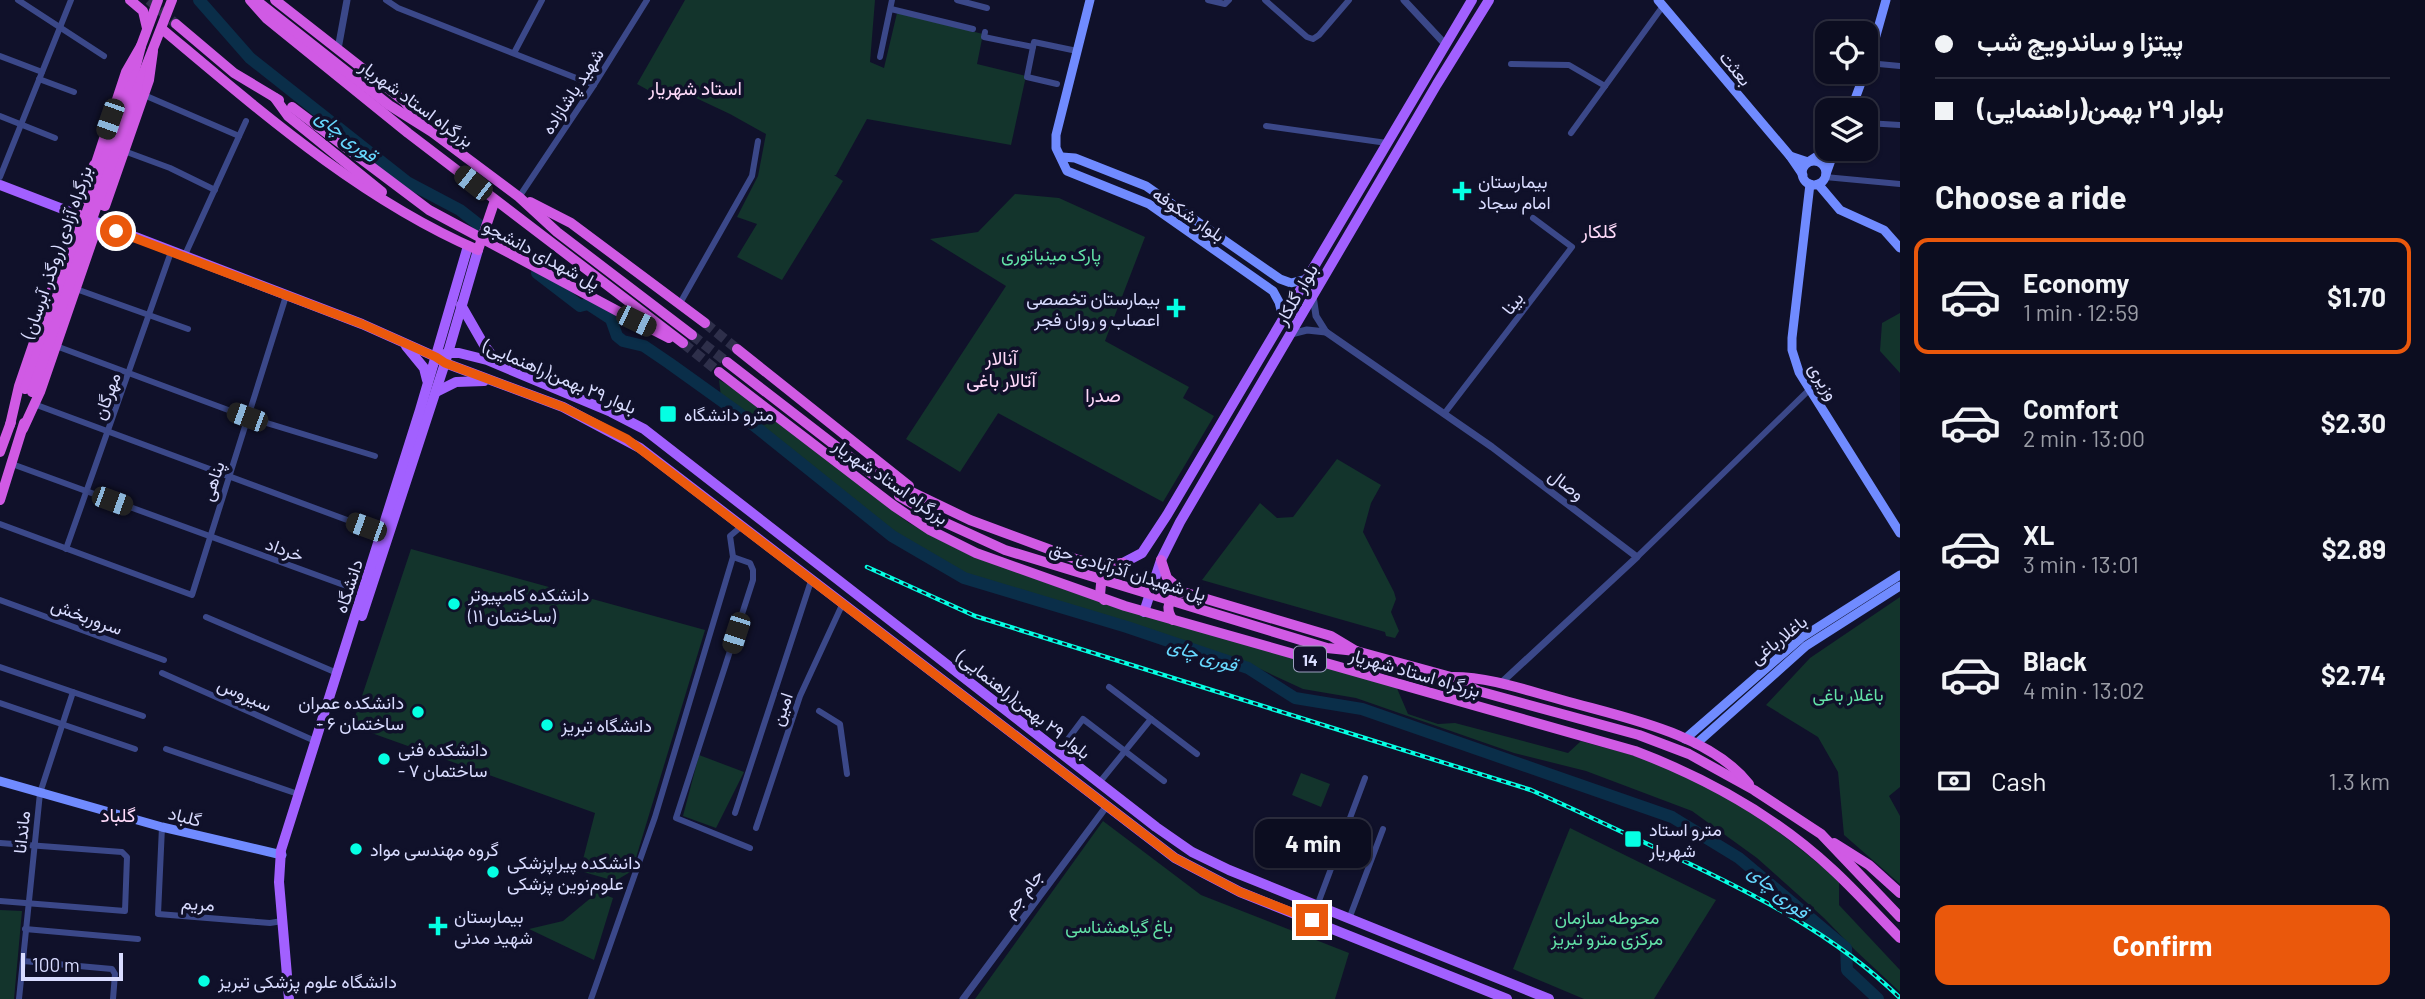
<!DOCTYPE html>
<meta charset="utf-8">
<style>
:root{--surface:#0c0d20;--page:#1a1b2d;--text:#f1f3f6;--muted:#9a9ca5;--line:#2c2d3e;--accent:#ea580c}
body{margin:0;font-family:Barlow,Vazirmatn,sans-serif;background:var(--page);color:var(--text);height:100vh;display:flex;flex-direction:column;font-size:26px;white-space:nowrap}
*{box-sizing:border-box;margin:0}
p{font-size:23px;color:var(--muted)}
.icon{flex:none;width:38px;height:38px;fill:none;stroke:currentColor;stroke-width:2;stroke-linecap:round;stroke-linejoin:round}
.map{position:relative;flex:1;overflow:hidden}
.drawer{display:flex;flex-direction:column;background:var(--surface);width:525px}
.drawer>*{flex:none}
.guide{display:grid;align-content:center;height:154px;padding:0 35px;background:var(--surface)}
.controls{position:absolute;left:1815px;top:21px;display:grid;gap:14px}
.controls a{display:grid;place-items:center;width:63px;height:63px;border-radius:14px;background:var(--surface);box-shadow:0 2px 5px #0004,0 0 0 2px var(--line);font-size:35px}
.scale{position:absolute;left:21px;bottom:18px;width:102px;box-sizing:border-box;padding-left:7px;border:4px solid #d9dcff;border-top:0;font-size:19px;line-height:24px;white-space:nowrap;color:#d9dcff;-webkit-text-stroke:5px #10112a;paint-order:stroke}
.end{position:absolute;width:32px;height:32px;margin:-16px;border:9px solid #ea580c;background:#fff;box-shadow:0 0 0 4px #fff}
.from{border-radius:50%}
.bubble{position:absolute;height:49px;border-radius:14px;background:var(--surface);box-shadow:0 2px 5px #0004,0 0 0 2px var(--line);font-size:23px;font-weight:700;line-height:49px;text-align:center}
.car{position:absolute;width:21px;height:42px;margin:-21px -10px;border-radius:9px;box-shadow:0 0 5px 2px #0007;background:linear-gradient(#222 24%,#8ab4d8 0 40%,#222 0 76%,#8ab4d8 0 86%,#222 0)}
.guide b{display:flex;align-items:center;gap:24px;height:66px;font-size:26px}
.guide b+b{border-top:2px solid var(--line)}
.guide i{width:18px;height:18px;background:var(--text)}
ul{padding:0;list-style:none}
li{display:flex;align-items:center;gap:21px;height:116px;margin:0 14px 10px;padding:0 21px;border:4px solid transparent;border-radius:14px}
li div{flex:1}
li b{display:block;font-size:26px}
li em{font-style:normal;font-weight:700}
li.on{border-color:var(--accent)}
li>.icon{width:63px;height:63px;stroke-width:1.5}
h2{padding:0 35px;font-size:32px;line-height:84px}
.pay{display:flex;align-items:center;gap:18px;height:77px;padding:0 35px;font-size:26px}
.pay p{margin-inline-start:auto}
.cta{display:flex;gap:14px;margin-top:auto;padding:14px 35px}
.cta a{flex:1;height:80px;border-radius:14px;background:var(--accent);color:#fff;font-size:28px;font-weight:700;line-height:80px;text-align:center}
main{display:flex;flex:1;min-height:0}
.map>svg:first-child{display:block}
</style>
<main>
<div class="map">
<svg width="1900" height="999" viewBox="0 0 1900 999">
<rect width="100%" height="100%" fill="#10112a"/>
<g fill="#13342c">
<polygon points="685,0 875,0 870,62 884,68 897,13 983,34 977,64 1026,76 1011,145 867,119 836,175 834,175 843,181 782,280 737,257 757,224 737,217 758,176 766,134 730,114 679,90 666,100 637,84"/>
<polygon points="1015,194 1059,198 1145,237 1105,341 1189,387 1183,398 1214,416 1163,502 998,413 1019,381 960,472 906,439 1006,286 930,239 978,232"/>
<polygon points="1900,313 1900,373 1880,351 1882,323"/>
<path d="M 719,380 L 734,388 L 909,523 L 968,554 L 1074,593 L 1396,686 L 1408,714 L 1438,724 L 1455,723 L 1568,753 L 1581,741 C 1611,750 1645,757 1674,770 C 1736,797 1788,837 1839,881 L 1839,905 L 1900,970 L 1900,992 L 1856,951 L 1824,918 L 1757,858 L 1692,811 L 1586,771 L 1514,753 L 1356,698 L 1303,689 L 1260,669 L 960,573 L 895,535 L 721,397 Z"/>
<polygon points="1337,459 1381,485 1371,503 1363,532 1394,592 1396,599 1391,612 1399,631 1395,638 1386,636 1385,632 1202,580 1260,503 1277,518 1293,517"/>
<polygon points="411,549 705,630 632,871 615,881 580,871 595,813 352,726"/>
<polygon points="1900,597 1900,787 1889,796 1900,816 1900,884 1844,835 1838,772 1818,737 1766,705 1810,658"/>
<polygon points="699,755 744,772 716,828 683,816"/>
<polygon points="1301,773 1330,784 1321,807 1292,795"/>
<polygon points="1103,821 1201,895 1349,953 1335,999 975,999"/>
<polygon points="1570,828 1716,900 1654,999 1584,999 1513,969"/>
<polygon points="598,892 613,898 594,960 529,929 563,921"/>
<polygon points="0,910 22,911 14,999 0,999"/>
</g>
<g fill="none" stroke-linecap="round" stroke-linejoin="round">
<g stroke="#0a2e49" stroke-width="12">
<polyline points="199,0 250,58 407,182 460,210 511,250"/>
<polyline points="537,273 580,306 588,304 611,319 617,336 623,341 644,346 669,363 736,411 892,536 964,578 1127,627 1248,668 1295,698 1362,709 1672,817 1739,858 1846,948 1847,970 1878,999"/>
</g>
<g stroke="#2e2f4a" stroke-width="10" stroke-dasharray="10 5" stroke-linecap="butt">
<polyline points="149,0 176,24"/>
<polyline points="705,323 737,349"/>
<polyline points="692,335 727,362"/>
<polyline points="683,343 719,372"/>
</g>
<g stroke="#3b4889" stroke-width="6">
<polyline points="18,0 104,56"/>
<polyline points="386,0 398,8 594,85"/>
<polyline points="957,0 987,8"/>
<polyline points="1208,0 1225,4 1229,0"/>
<polyline points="1265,0 1307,37 1313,39 1319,35 1349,0"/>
<polyline points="891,9 973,29"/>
<polyline points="985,32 984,37 1033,47 1034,42 1077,51"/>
<polyline points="1033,47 1027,77 1057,84"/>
<polyline points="514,53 542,0"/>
<polyline points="0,56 42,72"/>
<polyline points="880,57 892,0"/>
<polyline points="1868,63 1900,66"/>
<polyline points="1511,64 1569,65 1605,86"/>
<polyline points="39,79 74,92"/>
<polyline points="144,95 239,136"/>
<polyline points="0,116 55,138"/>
<polyline points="1866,123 1900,125"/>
<polyline points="1266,126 1387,143"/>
<polyline points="1571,133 1663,6"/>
<polyline points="124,151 170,168 215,190"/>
<polyline points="0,177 71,0"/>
<polyline points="1825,177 1900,184"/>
<polyline points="519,197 594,85 647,0"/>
<polyline points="184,257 246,121"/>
<polyline points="76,289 188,329"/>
<polyline points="679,305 752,176 758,141"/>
<polyline points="56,346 247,417 375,456"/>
<polyline points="34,404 366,527"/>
<polyline points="1444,414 1572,247 1533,218"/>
<polyline points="12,464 352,588"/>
<polyline points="0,524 192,595 286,296"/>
<polyline points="66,549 171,252"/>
<polyline points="733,557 750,563 753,570 753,580 676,818 750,848"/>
<polyline points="1637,557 1810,389"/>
<polyline points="0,600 164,660"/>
<polyline points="206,617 337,673"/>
<polyline points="0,667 143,716"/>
<polyline points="162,673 315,741"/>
<polyline points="1109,687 1197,754"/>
<polyline points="0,703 135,749"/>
<polyline points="819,711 840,724 847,774"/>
<polyline points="166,749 298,794"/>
<polyline points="1059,751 1083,719 1164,781"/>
<polyline points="1099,783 1151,719"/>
<polyline points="735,813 812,578"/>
<polyline points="162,827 158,914 270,923 282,921"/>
<polyline points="756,828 800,696 843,603"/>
<polyline points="0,843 122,852 127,857 125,911 0,901"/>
<polyline points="1317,906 1365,778"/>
<polyline points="1349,919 1383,829"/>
<polyline points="25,929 138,939"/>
<polyline points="23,961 112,969 115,974 113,999"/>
<polyline points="19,999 40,793 73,692"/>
<polyline points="591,999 655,817 733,557 730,536 742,526"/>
</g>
<g stroke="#3b4889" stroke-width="7">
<polyline points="1404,0 1445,44"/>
<polyline points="338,49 347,0"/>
<polyline points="1313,296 1316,316 1326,332 1492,447 1637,557 1501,683"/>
<polyline points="1291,334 1307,330 1326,332"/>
<polyline points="963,999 1106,807"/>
</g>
<g stroke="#708bff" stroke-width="9">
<polyline points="1090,0 1056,135 1056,148 1067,171 1149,204 1273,291 1279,302 1283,318"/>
<polyline points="1658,0 1790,156 1803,175"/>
<polyline points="1866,71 1886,0"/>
<polyline points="1851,110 1865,72"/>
<polyline points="1790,156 1808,162 1828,149"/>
<polyline points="1062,157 1075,158 1146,186 1280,279 1291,283 1307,279"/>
<circle cx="1814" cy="173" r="12"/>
<polyline points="1826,174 1835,149"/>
<polyline points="1810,184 1792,338 1792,350 1799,372 1900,533"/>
<polyline points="1818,184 1840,210 1884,230 1900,248"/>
<polyline points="1685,739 1801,638 1900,575"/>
<polyline points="1696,744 1806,646 1900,586"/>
<polyline points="0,781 162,827 282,855"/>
</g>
<g stroke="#a260ff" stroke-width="10">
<polyline points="0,185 362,324 436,357 445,363 563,407 640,448 1175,858 1240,892 1507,999"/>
<polyline points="461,305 484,345 499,364"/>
<polyline points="406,346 424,368 427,380"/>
<polyline points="436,357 448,353 459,353 487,360 611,412 644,429 1156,827 1192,852 1229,870 1549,999"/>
<polyline points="436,392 456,382 484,381"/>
<polyline points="1123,563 1142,553 1167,515 1472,0"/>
<polyline points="1144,612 1161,560 1180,522 1437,84 1489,0"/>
<polyline points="362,616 445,363 478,250"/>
<polyline points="289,999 279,882 281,850 420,410 468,246"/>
</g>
<g stroke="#d05ae4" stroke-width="10">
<polyline points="130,0 143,11 147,28"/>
<polyline points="250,0 266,18 408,133 683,343"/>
<polyline points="275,0 404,101 422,122"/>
<polyline points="257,1 389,105 432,132 519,197 557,232 692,335"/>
<polyline points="176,24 234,73 279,100"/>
<path d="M 162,29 C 260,111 360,199 478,250 L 495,200"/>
<polyline points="131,85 141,46 158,0"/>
<polyline points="138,87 172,0"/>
<polyline points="275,98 288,116 382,192"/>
<polyline points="94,165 83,198 105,206 149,80 153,51"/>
<polyline points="94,169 126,72 141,46"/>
<polyline points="530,202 571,223 705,323"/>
<polyline points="636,321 669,338"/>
<polyline points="737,349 909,486"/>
<polyline points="727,362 872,474"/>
<path d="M 719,372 L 894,506 L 930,530 L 976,553 L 1125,606 L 1635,751 C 1706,778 1775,816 1832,869 C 1856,891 1877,915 1900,938"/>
<polyline points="10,425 19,386 78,214"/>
<polyline points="23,429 40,392 98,224"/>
<polyline points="0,452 11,422"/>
<polyline points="868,471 970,520 1078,560 1103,565 1123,563"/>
<polyline points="0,500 24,423"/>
<polyline points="1161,560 1167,578 1183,592 1331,636 1356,651 1451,677 1478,691 1639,735 1689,754 1754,790 1821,834 1900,917"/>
<polyline points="1104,600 1100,595 1101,584 1122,563"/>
<path d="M 1173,620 C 1164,608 1169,596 1183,592"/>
<path d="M 1453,677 C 1490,677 1525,690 1562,700 C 1621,717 1709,733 1749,784"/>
<polyline points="1834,843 1869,865 1900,893"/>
</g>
<defs>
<path id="rail" d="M 867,567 L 975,616 L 1531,790 C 1578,811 1624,833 1671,855 C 1752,893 1835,934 1900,998"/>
</defs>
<use href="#rail" stroke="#05ffe3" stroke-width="4.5"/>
<use href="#rail" stroke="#10112a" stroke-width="2" stroke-dasharray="5" stroke-linecap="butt"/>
<g stroke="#d05ae4" stroke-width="10">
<polyline points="292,107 429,210 636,321"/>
<polyline points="25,389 131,85"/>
<polyline points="32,392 138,87"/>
<polyline points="899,496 946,523 1005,550 1327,648 1356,651"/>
</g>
</g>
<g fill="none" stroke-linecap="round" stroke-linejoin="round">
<polyline stroke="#ea580c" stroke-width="9" points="116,231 362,324 436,357 445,363 563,407 627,439 1175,858 1240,892 1312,920"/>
</g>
<g fill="#05ffe3" stroke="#10112a" stroke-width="2.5">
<path d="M1458.5 180.5h7v7h7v7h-7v7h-7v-7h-7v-7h7z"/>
<path d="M1172.5 297.5h7v7h7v7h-7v7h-7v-7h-7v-7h7z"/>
<rect x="659" y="405" width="18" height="18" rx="3.5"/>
<circle cx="454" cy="604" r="7"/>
<circle cx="418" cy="712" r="7"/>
<circle cx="547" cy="725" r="7"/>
<circle cx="384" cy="759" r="7"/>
<rect x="1624" y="830" width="18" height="18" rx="3.5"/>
<circle cx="356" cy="849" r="7"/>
<circle cx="493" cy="872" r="7"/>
<path d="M434.5 915.5h7v7h7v7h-7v7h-7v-7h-7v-7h7z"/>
<circle cx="204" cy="981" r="7"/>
</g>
<g text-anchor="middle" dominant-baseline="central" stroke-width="7" stroke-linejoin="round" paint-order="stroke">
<rect fill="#10112a" stroke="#9d9fbf" stroke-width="2" x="1294" y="646.5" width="32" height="25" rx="5"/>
<g font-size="16" font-weight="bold" fill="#d9dcff">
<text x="1310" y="659">14</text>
</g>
<g font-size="18" fill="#d9dcff" stroke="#10112a">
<text transform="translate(1736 68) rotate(50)">بعثت</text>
<text transform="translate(572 91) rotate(-57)">شهید پاشازاده</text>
<text transform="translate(417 103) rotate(36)">بزرگراه استاد شهریار</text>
<text transform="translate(1189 214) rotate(34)">بلوار شکوفه</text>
<text transform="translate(56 252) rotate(-71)">بزرگراه آزادی (روگذر آبرسان)</text>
<text transform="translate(542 254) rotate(28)">پل شهدای دانشجو</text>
<text transform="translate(1296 294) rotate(-60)">بلوار گلکار</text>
<text transform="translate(1512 303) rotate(-52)">بینا</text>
<text transform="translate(560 376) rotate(23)">بلوار ٢٩ بهمن(راهنمایی)</text>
<text transform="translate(1824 381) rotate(59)">وزیری</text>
<text transform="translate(106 396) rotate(-70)">مهرگان</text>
<text transform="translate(212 481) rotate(-72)">پناهی</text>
<text transform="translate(891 481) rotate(35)">بزرگراه استاد شهریار</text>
<text transform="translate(1567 484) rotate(37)">وصال</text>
<text transform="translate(285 549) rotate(20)">خرداد</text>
<text transform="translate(1128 571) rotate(17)">پل شهیدان آذرآبادی حق</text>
<text transform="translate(348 586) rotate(-72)">دانشگاه</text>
<text transform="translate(87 616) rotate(20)">سروربخش</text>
<text transform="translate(1778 639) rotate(-38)">باغلارباغی</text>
<text transform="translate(1415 672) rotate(16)">بزرگراه استاد شهریار</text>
<text transform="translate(245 694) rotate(24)">سیروس</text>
<text transform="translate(1024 704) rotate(38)">بلوار ٢٩ بهمن(راهنمایی)</text>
<text transform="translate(781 709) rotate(-71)">امین</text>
<text transform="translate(185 816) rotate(14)">گلباد</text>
<text transform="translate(21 832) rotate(-84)">ماندانا</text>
<text transform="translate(1022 893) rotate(-53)">جام جم</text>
<text transform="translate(198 903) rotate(4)">مریم</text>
</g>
<g font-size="18" fill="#d9dcff" stroke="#10112a" text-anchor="start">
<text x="1478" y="181">بیمارستان<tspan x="1478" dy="21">امام سجاد</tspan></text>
<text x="1160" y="298" text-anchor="end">بیمارستان تخصصی<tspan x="1160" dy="21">اعصاب و روان فجر</tspan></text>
<text x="684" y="414">مترو دانشگاه</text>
<text x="468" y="594">دانشکده کامپیوتر<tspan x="468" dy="21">(ساختمان ۱۱)</tspan></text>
<text x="404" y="702" text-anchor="end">دانشکده عمران<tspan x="404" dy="21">- ساختمان ۶</tspan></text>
<text x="561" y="725">دانشگاه تبریز</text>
<text x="398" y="749">دانشکده فنی<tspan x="398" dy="21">- ساختمان ۷</tspan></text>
<text x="1649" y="829">مترو استاد<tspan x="1649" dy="21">شهریار</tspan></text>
<text x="370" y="849">گروه مهندسی مواد</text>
<text x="507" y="862">دانشکده پیراپزشکی<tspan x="507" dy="21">علوم‌نوین پزشکی</tspan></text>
<text x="454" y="916">بیمارستان<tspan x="454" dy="21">شهید مدنی</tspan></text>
<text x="218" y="981">دانشگاه علوم پزشکی تبریز</text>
</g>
<g font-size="18" fill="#62e2a7" stroke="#10112a">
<text x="1051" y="254">پارک مینیاتوری</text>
<text x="1848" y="694">باغلار باغی</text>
<text x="1607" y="917">محوطه سازمان<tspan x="1607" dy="21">مرکزی مترو تبریز</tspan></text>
<text x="1119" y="926">باغ گیاهشناسی</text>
</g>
<g font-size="19" fill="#ffdbfa" stroke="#10112a">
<text x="695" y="87">استاد شهریار</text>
<text x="1599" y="230">گلکار</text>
<text x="1001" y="357">آنالار<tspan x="1001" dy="22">آتالار باغی</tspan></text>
<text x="1103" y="394">صدرا</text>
<text x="118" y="814">گلباد</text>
</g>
<g font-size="19" font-style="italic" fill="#67d9ff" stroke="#10112a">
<text transform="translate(347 135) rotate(38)">قوری چای</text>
<text transform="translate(1203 654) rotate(18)">قوری چای</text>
<text transform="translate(1779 891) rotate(40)">قوری چای</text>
</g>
</g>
</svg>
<div class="controls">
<a><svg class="icon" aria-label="locate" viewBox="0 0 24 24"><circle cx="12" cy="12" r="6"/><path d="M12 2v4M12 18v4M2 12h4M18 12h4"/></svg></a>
<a><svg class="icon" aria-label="layers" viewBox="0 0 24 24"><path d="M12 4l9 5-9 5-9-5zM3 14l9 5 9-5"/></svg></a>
</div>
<div class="scale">100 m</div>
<i class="end from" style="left:116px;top:231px"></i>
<i class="end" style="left:1312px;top:920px"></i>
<div class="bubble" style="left:1255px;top:819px;width:116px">4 min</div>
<i class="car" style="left:110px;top:119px;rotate:199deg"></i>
<i class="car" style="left:473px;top:183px;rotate:308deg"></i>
<i class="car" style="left:636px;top:321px;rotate:116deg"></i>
<i class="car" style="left:247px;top:417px;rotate:290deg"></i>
<i class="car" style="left:112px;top:501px;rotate:110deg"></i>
<i class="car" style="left:366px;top:527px;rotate:290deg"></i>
<i class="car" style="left:736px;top:633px;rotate:198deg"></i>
</div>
<section class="drawer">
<div class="guide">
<b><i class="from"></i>پیتزا و ساندویچ شب</b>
<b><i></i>بلوار ٢٩ بهمن(راهنمایی)</b>
</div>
<h2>Choose a ride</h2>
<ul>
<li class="on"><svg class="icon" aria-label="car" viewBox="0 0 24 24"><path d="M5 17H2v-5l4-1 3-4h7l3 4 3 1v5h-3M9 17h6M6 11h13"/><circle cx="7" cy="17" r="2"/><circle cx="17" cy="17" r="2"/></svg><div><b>Economy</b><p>1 min · 12:59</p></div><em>$1.70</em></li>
<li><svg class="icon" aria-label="car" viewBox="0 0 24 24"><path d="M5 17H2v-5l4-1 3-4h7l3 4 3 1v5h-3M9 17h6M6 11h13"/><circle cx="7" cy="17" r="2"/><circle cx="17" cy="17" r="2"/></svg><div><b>Comfort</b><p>2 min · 13:00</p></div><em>$2.30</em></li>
<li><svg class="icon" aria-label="car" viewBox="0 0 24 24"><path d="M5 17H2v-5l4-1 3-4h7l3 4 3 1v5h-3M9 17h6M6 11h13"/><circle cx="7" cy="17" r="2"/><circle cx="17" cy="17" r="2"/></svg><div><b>XL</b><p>3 min · 13:01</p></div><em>$2.89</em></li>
<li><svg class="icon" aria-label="car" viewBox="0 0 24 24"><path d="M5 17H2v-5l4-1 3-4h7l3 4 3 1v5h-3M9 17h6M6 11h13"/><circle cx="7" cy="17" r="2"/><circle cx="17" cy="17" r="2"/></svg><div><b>Black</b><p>4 min · 13:02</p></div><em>$2.74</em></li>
</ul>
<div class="pay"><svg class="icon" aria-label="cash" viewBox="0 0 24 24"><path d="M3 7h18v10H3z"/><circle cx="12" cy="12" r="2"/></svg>Cash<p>1.3 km</p></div>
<div class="cta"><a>Confirm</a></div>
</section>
</main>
